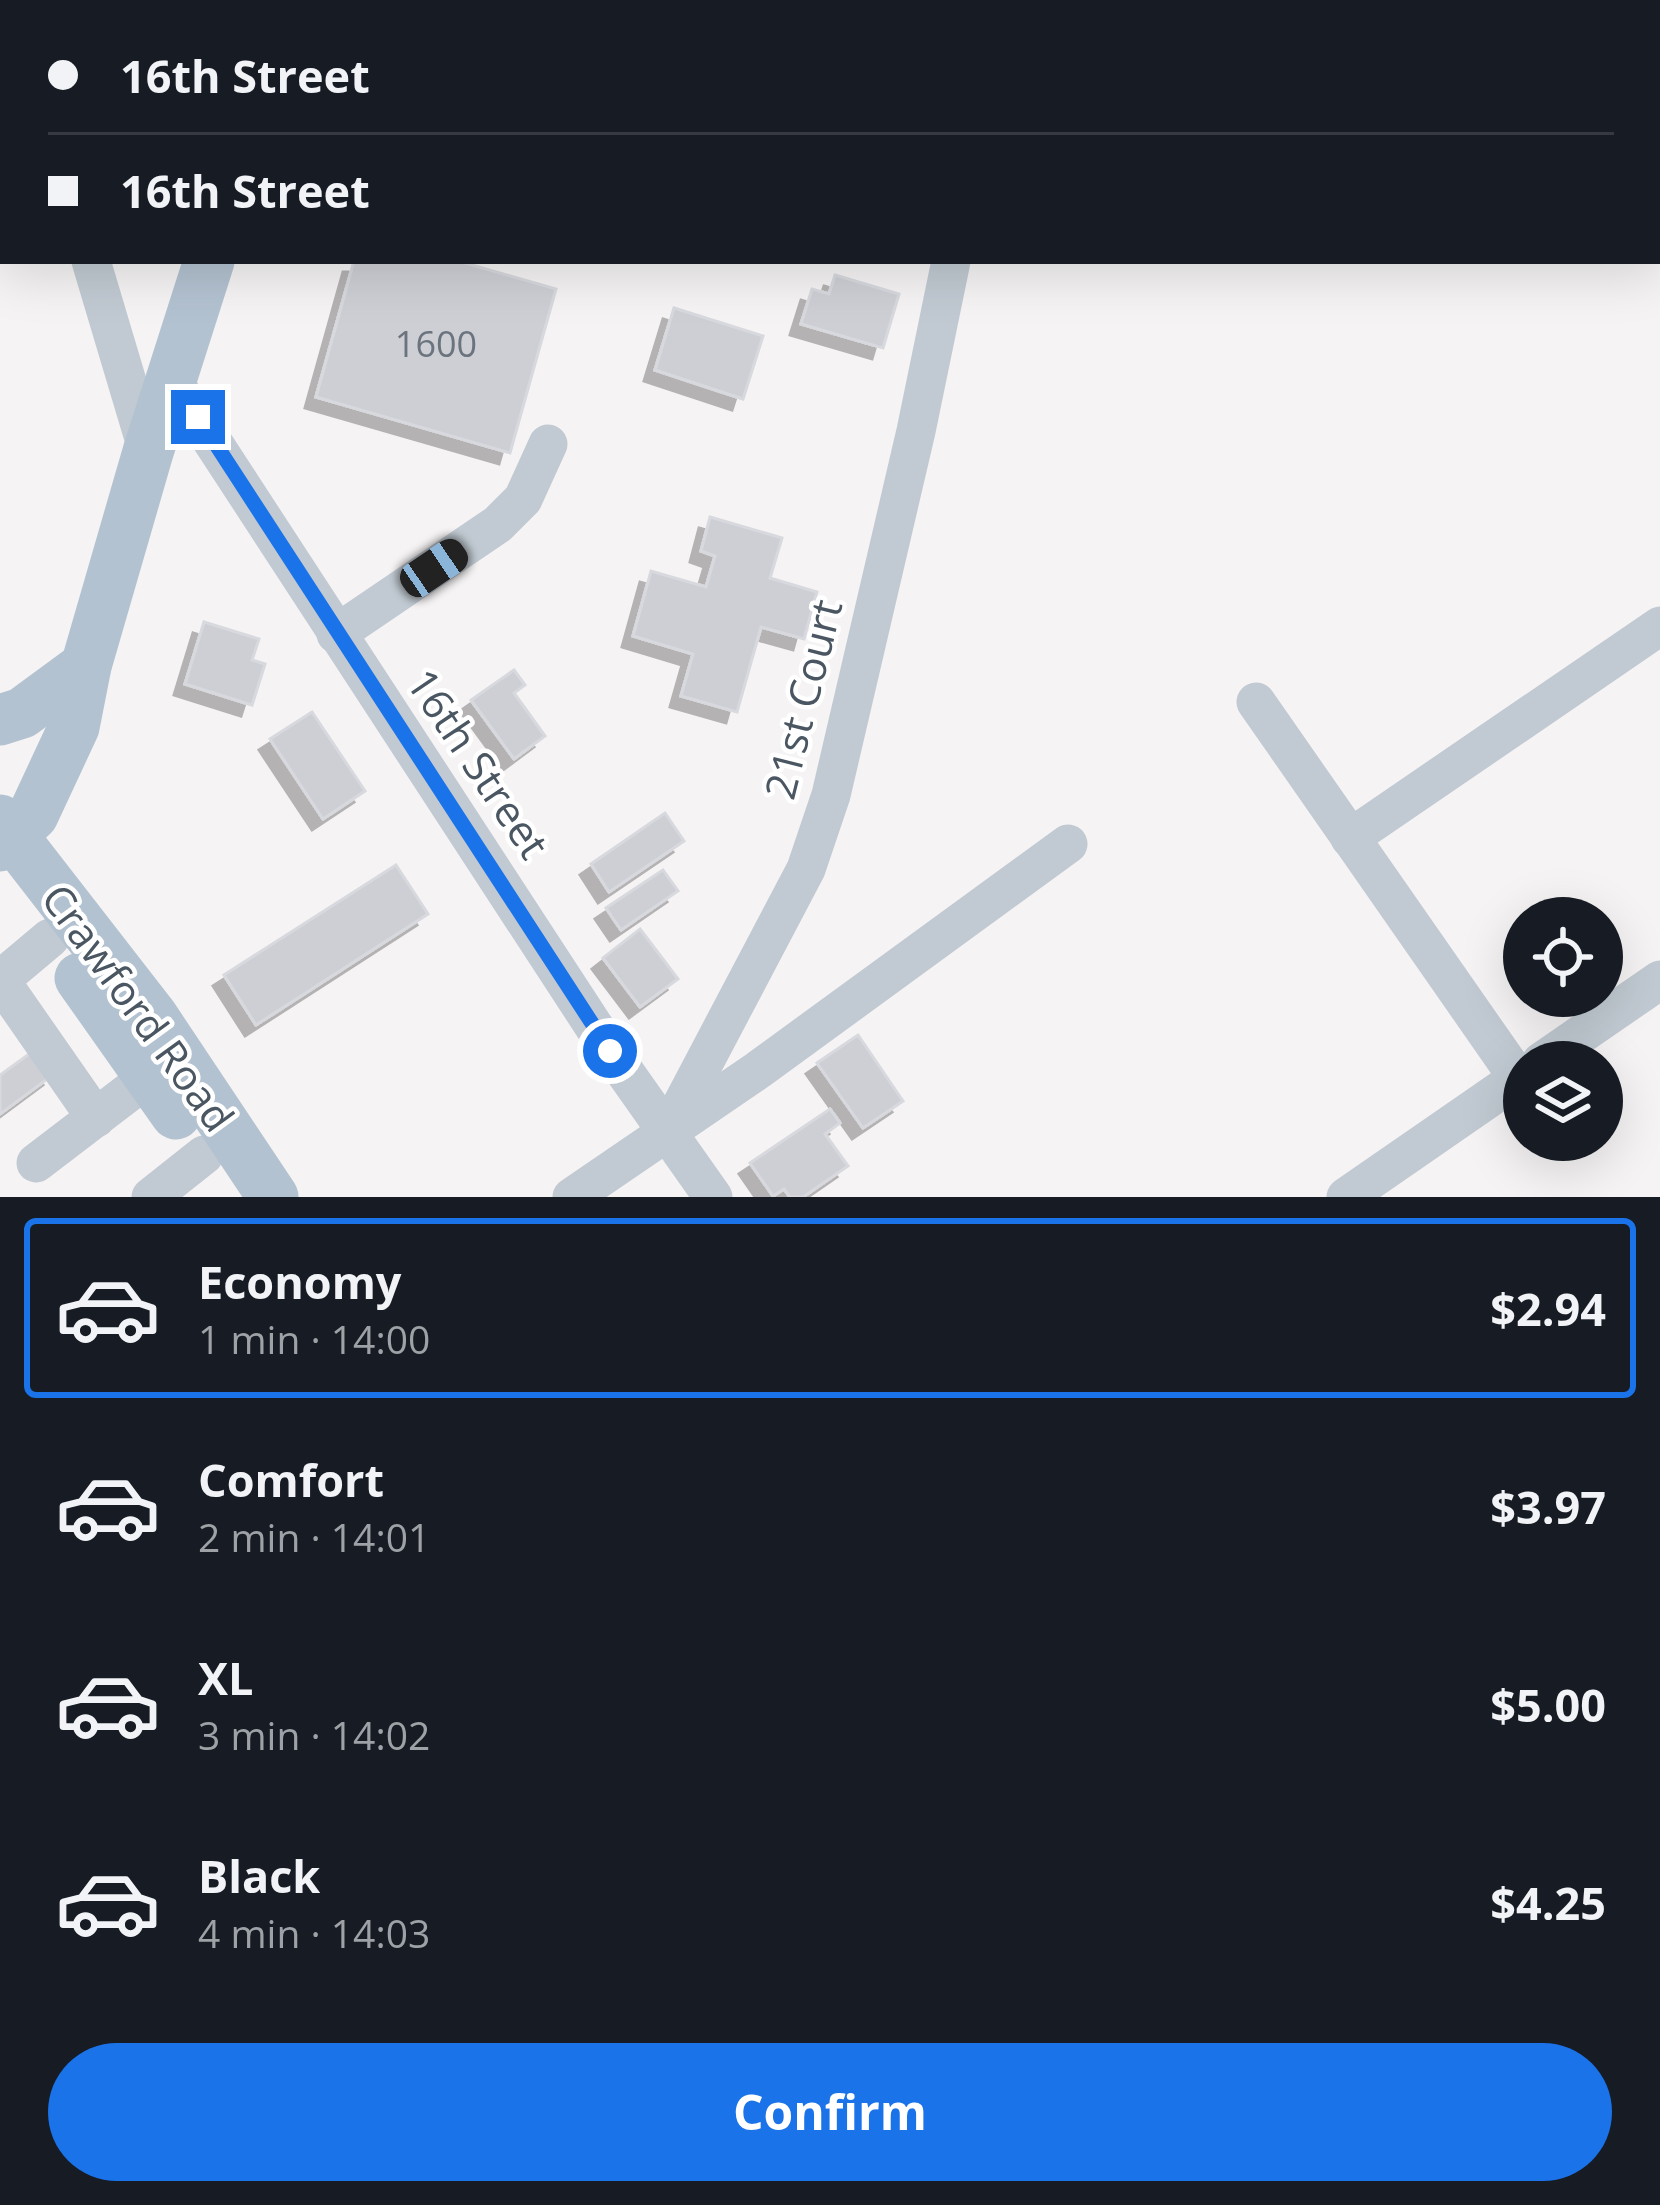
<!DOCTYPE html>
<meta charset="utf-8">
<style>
:root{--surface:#171b24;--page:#20242c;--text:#f1f3f6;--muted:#9ea1a6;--line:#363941;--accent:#1a73e8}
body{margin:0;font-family:"Open Sans",sans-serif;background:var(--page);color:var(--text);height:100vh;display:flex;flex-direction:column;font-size:45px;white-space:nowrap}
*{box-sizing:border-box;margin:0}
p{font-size:39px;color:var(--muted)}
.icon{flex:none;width:66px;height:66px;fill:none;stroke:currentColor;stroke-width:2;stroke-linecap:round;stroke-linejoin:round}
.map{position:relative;height:1197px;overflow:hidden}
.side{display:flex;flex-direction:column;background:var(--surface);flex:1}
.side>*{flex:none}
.banner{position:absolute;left:0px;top:0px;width:1662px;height:264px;box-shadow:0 12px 48px #0002;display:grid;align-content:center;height:264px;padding:0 48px;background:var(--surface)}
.buttons{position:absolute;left:1503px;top:897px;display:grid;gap:24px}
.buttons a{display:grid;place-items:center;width:120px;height:120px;border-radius:50%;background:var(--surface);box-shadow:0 12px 48px #0002;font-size:60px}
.end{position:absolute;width:54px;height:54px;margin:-27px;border:15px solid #1a73e8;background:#fff;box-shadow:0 0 0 6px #fff}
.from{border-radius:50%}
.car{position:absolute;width:36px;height:72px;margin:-36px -18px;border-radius:15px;box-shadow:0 0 9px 3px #0007;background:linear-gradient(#222 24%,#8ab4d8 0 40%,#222 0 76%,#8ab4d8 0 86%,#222 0)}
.banner b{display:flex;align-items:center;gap:42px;height:114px;font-size:45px}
.banner b+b{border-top:3px solid var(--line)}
.banner i{width:30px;height:30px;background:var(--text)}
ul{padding:21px 0 0;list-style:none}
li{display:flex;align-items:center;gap:36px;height:180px;margin:0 24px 18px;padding:0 24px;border:6px solid transparent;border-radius:12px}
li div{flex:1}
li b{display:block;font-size:45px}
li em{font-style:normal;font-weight:700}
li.selected{border-color:var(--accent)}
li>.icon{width:108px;height:108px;stroke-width:1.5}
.cta{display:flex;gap:24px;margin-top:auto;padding:24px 48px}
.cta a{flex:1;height:138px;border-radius:72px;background:var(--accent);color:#fff;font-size:48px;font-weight:700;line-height:138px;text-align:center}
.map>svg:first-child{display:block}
</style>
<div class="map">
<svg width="1660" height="1197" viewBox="0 0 1660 1197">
<defs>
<filter id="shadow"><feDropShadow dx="-11" dy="11" stdDeviation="0" flood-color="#0004"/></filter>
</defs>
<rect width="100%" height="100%" fill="#f5f3f3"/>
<g fill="#cdcfd5" stroke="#d7d9de" stroke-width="3" filter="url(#shadow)">
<polygon points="354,261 458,261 556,289 510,453 316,397"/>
<polygon points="835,275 899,294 883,348 801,324 812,289 829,294"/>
<polygon points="674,308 763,336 743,399 655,370"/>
<polygon points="710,517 782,538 770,578 817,592 804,639 761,627 737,712 681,696 693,654 633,636 651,571 706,587 715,556 701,551"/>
<polygon points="204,622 259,639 252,660 265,664 252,705 185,684"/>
<polygon points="514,670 525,685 514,693 545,736 514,759 471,700"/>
<polygon points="312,712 365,791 323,819 270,739"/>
<polygon points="665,813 684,841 609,892 591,864"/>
<polygon points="396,865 428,914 256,1025 224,975"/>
<polygon points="663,870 678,891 621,930 606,908"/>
<polygon points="640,929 678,979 640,1007 603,958"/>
<polygon points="858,1035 903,1101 863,1128 817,1063"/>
<polygon points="36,1049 54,1074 0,1114 0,1075"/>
<polygon points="830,1109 840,1123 825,1134 848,1166 803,1197 790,1197 784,1189 773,1196 750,1163"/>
</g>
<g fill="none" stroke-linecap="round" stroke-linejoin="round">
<g stroke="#c1cad2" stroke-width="39">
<polyline points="24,0 25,3"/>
<polyline points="404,3 405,0"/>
<polyline points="662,3 663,0"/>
<polyline points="1004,3 1005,0"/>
<polyline points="91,261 148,452"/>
<polyline points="171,378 610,1051 713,1197"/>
<polyline points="336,634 498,524 523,499 548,444"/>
<polyline points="1256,702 1518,1078"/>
<polyline points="1350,838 1660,626"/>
<polyline points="50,938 0,980 96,1118"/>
<polyline points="1541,1062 1660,980"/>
<polyline points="667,1133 806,869 831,795 916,431 951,261"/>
<polyline points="36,1163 150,1076"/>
<polyline points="151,1197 204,1155"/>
<polyline points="572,1197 758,1070 1068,844"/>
<polyline points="1346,1197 1524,1074"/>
</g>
<g stroke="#b3c2d1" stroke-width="51">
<polyline points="281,3 282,0"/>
<polyline points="0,720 22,713 86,666"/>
<polyline points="0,820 153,1017 273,1197"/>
<polyline points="0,846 33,815 74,727 86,666 148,452 209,261"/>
<polyline points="80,978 176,1114"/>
</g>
</g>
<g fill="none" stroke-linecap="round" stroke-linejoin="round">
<polyline stroke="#1a73e8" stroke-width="15" points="198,417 610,1051"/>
</g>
<g text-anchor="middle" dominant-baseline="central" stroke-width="9" stroke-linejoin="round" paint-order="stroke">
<g font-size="36" fill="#6b747e">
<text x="436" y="343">1600</text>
</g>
<g font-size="42" fill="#4a5661" stroke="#fff">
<text transform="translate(802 699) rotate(-76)">21st Court</text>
<text transform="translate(479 763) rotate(56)">16th Street</text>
<text transform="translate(139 1007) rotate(54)">Crawford Road</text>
</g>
</g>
</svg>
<div class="buttons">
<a><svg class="icon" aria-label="locate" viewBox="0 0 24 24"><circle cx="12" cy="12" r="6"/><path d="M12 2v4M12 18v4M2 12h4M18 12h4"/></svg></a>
<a><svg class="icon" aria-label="layers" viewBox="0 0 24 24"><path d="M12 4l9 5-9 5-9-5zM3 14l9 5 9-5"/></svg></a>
</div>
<i class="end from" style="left:610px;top:1051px"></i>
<i class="end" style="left:198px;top:417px"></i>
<i class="car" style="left:434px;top:568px;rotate:56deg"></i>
<div class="banner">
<b><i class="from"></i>16th Street</b>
<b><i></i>16th Street</b>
</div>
</div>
<section class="side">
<ul>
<li class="selected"><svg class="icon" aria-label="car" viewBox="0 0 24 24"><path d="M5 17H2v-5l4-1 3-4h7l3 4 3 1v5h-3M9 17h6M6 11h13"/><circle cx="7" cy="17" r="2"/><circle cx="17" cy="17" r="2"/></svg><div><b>Economy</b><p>1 min · 14:00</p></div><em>$2.94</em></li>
<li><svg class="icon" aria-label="car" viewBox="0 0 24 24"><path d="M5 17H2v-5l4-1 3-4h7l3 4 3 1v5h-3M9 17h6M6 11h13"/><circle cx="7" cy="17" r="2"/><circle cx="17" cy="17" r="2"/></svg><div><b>Comfort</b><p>2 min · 14:01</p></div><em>$3.97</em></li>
<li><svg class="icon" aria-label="car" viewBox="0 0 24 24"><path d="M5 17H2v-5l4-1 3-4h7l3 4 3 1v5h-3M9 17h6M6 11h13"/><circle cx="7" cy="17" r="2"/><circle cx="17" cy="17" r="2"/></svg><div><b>XL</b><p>3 min · 14:02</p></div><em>$5.00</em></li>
<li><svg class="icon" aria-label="car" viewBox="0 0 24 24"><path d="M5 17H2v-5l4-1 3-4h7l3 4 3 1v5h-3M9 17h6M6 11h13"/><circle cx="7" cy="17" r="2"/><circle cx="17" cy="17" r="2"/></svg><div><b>Black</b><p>4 min · 14:03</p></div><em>$4.25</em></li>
</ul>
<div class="cta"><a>Confirm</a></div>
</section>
